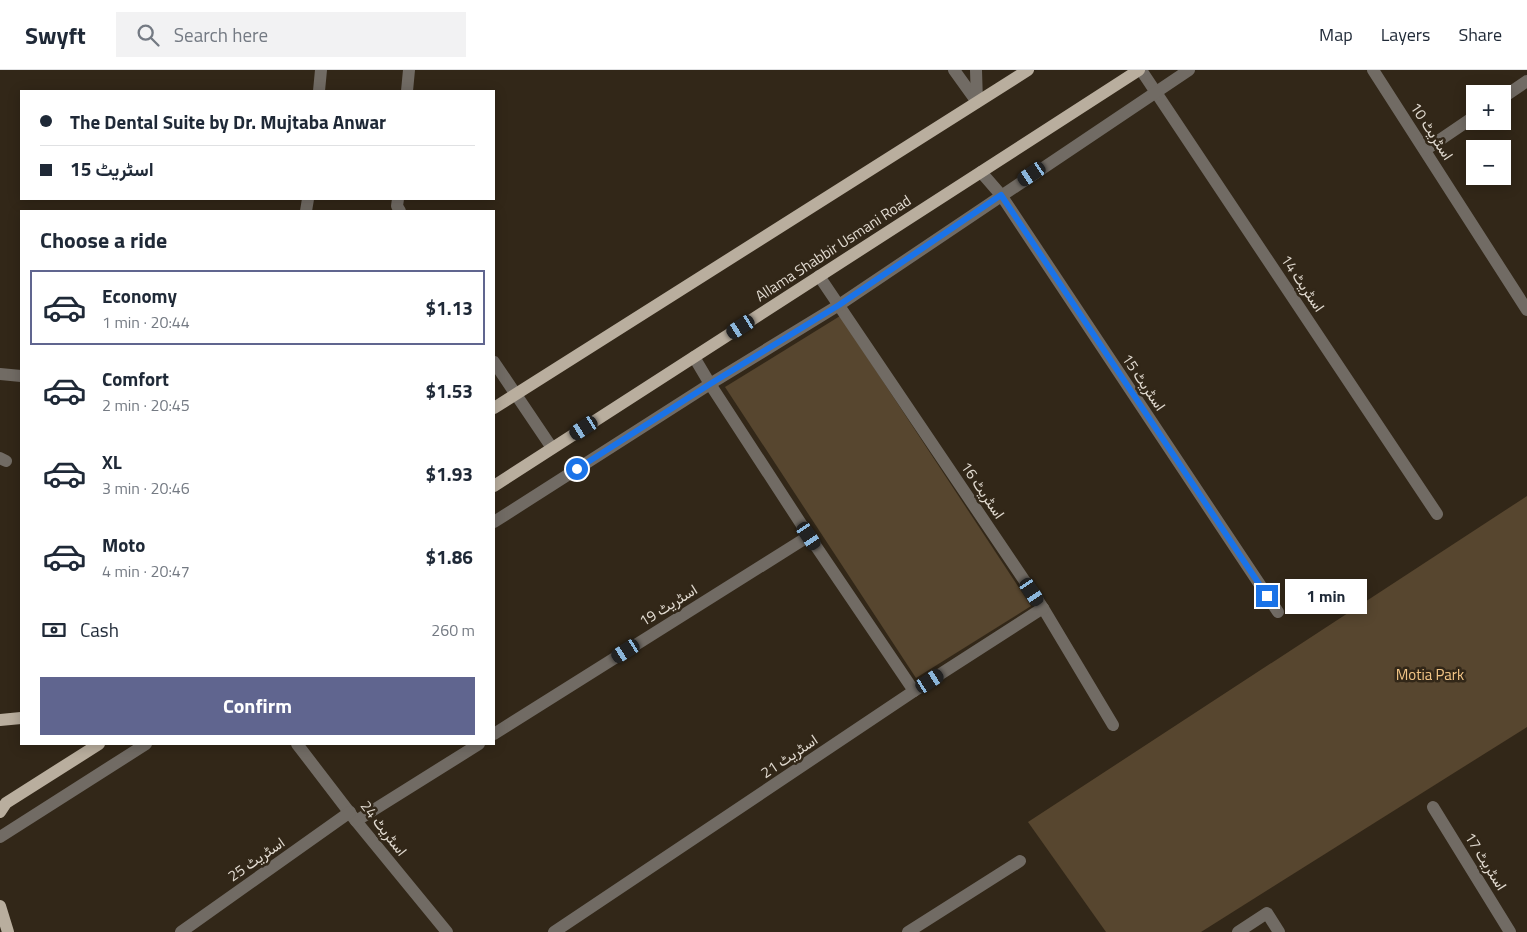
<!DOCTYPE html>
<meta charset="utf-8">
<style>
:root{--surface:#fff;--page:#f2f2f3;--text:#1f2937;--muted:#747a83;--line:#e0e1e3;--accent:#60658f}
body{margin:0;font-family:"Titillium Web",Vazirmatn,sans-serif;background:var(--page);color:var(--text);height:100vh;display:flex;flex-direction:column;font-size:19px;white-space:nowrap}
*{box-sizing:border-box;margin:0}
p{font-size:16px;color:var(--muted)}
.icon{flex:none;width:28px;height:28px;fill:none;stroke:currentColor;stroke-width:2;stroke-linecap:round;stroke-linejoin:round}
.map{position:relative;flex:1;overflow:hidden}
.panel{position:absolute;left:20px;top:140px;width:475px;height:535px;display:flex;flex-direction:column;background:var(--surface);border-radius:0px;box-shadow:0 2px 12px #0003}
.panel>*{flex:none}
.guide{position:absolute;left:20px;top:20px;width:475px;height:110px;border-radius:0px;box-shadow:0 2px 12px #0003;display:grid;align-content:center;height:110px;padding:0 20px;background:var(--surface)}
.controls{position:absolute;left:1466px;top:15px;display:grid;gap:10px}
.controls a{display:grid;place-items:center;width:45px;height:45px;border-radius:0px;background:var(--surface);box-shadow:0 2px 12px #0003;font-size:25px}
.end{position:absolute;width:22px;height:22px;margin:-11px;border:6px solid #1a73e8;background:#fff;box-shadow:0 0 0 2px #fff}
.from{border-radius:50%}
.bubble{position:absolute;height:35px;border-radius:0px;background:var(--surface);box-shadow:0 2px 12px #0003;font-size:16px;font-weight:700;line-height:35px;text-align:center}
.car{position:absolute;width:15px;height:30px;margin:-15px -8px;border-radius:6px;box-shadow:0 0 4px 1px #0007;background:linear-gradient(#222 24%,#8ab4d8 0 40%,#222 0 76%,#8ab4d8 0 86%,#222 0)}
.guide b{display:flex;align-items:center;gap:18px;height:48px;font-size:19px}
.guide b+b{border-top:1px solid var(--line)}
.guide i{width:12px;height:12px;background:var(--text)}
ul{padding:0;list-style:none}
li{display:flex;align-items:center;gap:15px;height:75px;margin:0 10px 8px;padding:0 10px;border:2px solid transparent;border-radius:0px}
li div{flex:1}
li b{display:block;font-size:19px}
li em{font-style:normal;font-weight:700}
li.current{border-color:var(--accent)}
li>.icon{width:45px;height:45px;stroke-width:1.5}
h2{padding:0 20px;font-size:22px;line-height:60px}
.pay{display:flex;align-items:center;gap:12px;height:55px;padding:0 20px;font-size:19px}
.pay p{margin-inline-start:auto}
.action{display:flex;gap:10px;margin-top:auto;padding:10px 20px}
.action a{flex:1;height:58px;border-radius:0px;background:var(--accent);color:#fff;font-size:20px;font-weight:700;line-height:58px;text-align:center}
header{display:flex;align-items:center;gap:30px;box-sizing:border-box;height:70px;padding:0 25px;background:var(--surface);border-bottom:1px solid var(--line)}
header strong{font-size:24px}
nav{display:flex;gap:28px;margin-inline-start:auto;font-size:18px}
.search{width:350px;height:45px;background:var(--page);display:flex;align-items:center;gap:12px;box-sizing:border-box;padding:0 18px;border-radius:0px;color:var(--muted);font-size:19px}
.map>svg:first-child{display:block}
</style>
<header>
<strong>Swyft</strong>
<div class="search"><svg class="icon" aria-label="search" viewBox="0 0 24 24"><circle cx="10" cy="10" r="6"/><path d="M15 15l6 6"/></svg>Search here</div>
<nav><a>Map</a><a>Layers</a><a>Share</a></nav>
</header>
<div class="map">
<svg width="1527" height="862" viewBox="0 0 1527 862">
<rect width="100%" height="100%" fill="#322718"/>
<g fill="#57462f">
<polygon points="840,246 1031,536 916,608 725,317"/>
<polygon points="1527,426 1527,657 1201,862 1106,862 1028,752"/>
</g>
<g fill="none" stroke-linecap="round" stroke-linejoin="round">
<g stroke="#716b64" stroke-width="12">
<polyline points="954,0 977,32"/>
<polyline points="976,0 977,32"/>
<polyline points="1141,0 1437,444"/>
<polyline points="1373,0 1527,240"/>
<polyline points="319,21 321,0"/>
<polyline points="407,21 409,0"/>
<polyline points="1502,28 1527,11"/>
<polyline points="1425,80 1475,46"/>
<polyline points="981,102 1001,125 1278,542"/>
<polyline points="398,129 397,136 400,141"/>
<polyline points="306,141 308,129"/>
<polyline points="819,206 1043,538 1113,655"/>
<polyline points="694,287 710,314 809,466 914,621"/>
<polyline points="494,292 552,378"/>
<polyline points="0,304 21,306"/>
<polyline points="0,388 6,391"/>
<polyline points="494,452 710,314 839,235 1189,0"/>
<polyline points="494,664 809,466"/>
<polyline points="297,674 356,751 447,862"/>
<polyline points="1433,737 1510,862"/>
<polyline points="356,751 479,674"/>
<polyline points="0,767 146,674"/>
<polyline points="181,862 350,742"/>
<polyline points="554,862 914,621 1043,538"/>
<polyline points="908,862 1020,791"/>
<polyline points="1238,862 1267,843 1279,862"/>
</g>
<g stroke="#b9ae9e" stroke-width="12">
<polyline points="494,338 1028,0"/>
<polyline points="494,416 1139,0"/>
<polyline points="0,650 21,648"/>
<polyline points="0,742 6,733 99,674"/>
<polyline points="0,836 8,862"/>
</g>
</g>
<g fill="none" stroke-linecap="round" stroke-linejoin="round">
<polyline stroke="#1a73e8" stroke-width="6" points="577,399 710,314 839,235 1001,125 1267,526"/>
</g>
<g text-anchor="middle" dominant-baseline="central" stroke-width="5" stroke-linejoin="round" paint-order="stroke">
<g font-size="15" fill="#e1dad0" stroke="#322718">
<text transform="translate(1432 61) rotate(57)">اسٹریٹ 10</text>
<text transform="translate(833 178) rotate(-33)">Allama Shabbir Usmani Road</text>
<text transform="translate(1303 213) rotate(56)">اسٹریٹ 14</text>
<text transform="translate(1144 312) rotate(56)">اسٹریٹ 15</text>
<text transform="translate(983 420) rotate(56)">اسٹریٹ 16</text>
<text transform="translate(668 535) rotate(-32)">اسٹریٹ 19</text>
<text transform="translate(789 686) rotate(-34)">اسٹریٹ 21</text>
<text transform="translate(384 758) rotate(52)">اسٹریٹ 24</text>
<text transform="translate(256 789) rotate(-35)">اسٹریٹ 25</text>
<text transform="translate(1486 791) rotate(58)">اسٹریٹ 17</text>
</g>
<g font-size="15" fill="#f3c687" stroke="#322718">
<text x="1430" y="604">Motia Park</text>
</g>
</g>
</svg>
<div class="controls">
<a>+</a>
<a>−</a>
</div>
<i class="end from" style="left:577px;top:399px"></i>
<i class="end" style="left:1267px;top:526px"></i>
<div class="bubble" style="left:1285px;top:509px;width:82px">1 min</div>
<i class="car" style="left:1032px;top:104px;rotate:236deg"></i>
<i class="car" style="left:741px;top:257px;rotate:237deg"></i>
<i class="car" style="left:584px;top:358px;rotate:237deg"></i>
<i class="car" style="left:809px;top:466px;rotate:146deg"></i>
<i class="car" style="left:1032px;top:522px;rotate:146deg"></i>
<i class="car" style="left:626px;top:581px;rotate:238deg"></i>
<i class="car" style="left:930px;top:611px;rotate:57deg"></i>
<div class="guide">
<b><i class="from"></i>The Dental Suite by Dr. Mujtaba Anwar</b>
<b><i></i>اسٹریٹ 15</b>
</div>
<section class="panel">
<h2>Choose a ride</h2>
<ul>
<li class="current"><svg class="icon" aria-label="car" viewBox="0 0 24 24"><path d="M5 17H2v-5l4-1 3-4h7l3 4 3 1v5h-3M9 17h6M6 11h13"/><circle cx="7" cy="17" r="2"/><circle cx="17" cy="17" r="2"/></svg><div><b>Economy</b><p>1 min · 20:44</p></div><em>$1.13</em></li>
<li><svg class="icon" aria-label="car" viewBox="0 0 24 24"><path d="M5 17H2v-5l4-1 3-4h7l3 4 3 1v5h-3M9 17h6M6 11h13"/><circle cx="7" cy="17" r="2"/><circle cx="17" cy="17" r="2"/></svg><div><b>Comfort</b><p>2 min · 20:45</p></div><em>$1.53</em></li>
<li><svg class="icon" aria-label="car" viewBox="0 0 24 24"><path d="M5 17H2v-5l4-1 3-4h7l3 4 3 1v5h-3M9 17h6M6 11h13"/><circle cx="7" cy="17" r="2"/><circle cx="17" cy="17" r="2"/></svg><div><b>XL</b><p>3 min · 20:46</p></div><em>$1.93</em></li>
<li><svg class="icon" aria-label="car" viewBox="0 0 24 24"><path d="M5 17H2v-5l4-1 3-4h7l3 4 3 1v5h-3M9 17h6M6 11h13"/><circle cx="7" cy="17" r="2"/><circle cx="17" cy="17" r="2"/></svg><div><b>Moto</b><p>4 min · 20:47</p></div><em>$1.86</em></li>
</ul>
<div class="pay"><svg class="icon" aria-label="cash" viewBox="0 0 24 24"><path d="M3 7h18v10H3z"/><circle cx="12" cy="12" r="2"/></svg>Cash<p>260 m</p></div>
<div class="action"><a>Confirm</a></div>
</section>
</div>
